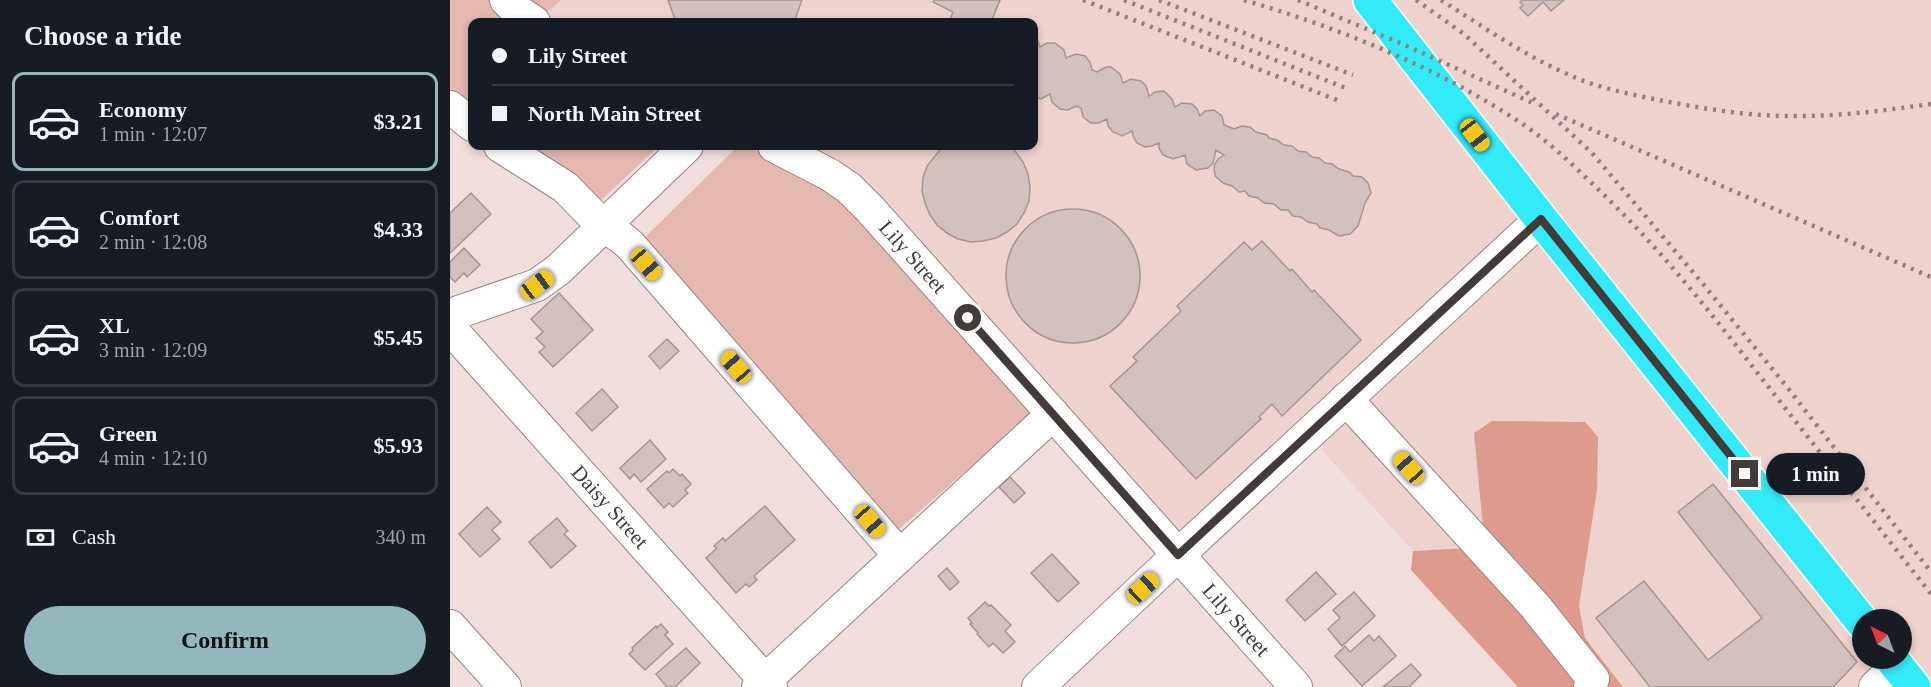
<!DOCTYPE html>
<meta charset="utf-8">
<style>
:root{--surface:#171b24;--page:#242831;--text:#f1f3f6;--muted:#9ea1a6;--line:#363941;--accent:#94b7bc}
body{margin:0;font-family:Georgia,serif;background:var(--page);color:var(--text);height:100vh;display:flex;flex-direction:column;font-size:22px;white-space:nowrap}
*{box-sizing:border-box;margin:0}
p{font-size:20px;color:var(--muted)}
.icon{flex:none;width:33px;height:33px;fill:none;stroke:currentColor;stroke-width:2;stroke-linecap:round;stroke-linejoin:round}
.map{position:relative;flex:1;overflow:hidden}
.side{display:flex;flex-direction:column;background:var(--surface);width:450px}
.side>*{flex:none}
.hud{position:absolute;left:18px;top:18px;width:570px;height:132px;border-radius:12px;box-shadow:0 3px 9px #0003;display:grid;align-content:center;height:132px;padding:0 24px;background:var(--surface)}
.needle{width:39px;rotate:318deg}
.fabs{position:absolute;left:1402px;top:609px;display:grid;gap:12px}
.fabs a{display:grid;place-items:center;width:60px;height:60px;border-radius:50%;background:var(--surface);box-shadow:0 3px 9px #0003;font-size:30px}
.end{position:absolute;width:27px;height:27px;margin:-14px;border:8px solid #423b3a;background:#fff;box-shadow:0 0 0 3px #fff}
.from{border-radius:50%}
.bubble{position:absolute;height:42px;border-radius:21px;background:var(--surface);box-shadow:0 3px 9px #0003;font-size:20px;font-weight:800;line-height:42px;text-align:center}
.car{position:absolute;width:18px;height:36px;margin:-18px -9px;border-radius:8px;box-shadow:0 0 4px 2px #0007;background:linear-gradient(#f5c518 24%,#345 0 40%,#f5c518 0 76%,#345 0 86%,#f5c518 0)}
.hud b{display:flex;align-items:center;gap:21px;height:57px;font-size:22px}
.hud b+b{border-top:2px solid var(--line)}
.hud i{width:15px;height:15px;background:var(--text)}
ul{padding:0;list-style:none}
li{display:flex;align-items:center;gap:18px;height:99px;margin:0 12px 9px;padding:0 12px;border:3px solid var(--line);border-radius:12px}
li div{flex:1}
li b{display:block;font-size:22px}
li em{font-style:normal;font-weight:800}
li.active{border-color:var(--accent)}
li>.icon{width:54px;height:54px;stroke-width:1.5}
h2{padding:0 24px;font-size:27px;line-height:72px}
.pay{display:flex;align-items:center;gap:15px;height:66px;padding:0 24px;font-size:22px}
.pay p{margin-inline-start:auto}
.button{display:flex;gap:12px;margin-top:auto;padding:12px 24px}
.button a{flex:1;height:69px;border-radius:36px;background:var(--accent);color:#111;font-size:24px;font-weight:800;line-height:69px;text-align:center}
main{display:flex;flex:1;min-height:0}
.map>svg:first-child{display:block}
</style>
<main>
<section class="side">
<h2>Choose a ride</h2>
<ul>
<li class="active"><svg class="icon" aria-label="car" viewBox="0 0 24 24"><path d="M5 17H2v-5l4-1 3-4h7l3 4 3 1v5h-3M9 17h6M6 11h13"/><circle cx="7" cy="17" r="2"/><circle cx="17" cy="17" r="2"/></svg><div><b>Economy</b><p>1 min · 12:07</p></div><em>$3.21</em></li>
<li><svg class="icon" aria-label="car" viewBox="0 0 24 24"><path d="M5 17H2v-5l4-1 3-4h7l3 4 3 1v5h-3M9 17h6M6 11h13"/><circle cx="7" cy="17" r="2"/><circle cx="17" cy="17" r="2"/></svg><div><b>Comfort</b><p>2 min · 12:08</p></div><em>$4.33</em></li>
<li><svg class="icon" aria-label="car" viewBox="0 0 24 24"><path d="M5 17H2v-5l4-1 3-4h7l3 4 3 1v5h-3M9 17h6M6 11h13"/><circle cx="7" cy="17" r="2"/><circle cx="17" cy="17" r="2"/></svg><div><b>XL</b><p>3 min · 12:09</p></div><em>$5.45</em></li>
<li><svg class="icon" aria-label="car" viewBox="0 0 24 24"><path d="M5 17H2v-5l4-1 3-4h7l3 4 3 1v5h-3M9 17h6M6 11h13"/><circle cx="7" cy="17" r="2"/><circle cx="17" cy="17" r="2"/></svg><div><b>Green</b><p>4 min · 12:10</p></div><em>$5.93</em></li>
</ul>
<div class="pay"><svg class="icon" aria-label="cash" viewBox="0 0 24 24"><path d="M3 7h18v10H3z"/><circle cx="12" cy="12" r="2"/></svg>Cash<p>340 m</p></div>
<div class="button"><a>Confirm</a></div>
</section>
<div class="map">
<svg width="1481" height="687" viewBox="0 0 1481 687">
<rect width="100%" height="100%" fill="#f0dedc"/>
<path fill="#edd2ce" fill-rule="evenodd" d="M 111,0 L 1481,0 L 1481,687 L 1173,687 L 1135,638 L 1129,606 L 1147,490 L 1034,537 L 1019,548 L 963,551 L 869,447 L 732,576 L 374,184 L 296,146 L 584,146 L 584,22 L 86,22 ZM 1413,620 L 1452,620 L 1452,658 L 1413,658 Z"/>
<g fill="#e5b8b1">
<polygon points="0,0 42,0 67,22 22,22 22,110 0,95"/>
<polygon points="77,0 111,0 93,16"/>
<polygon points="73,146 209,146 146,205"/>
<polygon points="288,146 296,146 374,184 408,210 586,410 441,536 188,244"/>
</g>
<polygon fill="#df9a90" points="1042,421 1135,422 1148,437 1147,490 1129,606 1135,638 1173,687 1068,687 961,570 963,551 1019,548 1034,537 1024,433"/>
<g fill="#d2c0be" stroke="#a59592" stroke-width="1.5">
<polygon points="218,0 352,0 344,22 226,22"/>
<polygon points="484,0 550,0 541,22 499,22 503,12 483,2"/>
<polygon points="1072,0 1114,0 1101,11 1093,2 1078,16 1070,8 1073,5 1070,2"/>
<polygon points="584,34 587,38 590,47 597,43 605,43 614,50 616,58 626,54 635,56 640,62 642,70 647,72 656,67 661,67 670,74 673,83 681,79 691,81 696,86 699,96 705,92 714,91 722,99 725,107 732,103 742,104 747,109 750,116 755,111 764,110 772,116 774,125 784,129 792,126 800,127 806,132 817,135 819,138 827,140 834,145 842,146 848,151 856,152 862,157 869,158 875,163 882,164 889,169 899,172 903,176 912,177 918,183 921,193 915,203 908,226 900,234 889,236 879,230 870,228 867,224 858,222 851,217 843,216 838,210 831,210 824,204 814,203 808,198 799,196 795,191 789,192 782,186 773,183 765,176 764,166 768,159 774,155 766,150 763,163 758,168 746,170 737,164 735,155 723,159 713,155 709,148 709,143 702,146 695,147 687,143 683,136 682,131 672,136 663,132 658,126 657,119 649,123 641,123 633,117 631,108 626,106 618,110 610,109 602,102 600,94 591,99 584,97"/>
<polygon points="493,146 558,146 565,151 573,162 578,174 580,187 579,201 574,213 567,224 557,232 546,238 533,241 521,242 508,239 497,233 487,225 480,215 475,203 472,191 473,178 477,166"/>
<polygon points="21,193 41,214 0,253 0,213"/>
<circle cx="623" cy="276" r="67"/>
<polygon points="812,241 840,271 842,269 862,292 864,290 911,340 832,416 822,404 809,417 811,419 746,479 660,386 687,361 683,357 731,311 727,306 794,242 802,250"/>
<polygon points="14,248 30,265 17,277 14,273 5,282 0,277 0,262"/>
<polygon points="109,293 143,330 103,367 89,352 95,347 86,338 93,332 81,319"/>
<polygon points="217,339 229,351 210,369 199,356"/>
<polygon points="152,389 168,407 142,431 126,413"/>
<polygon points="200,440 216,459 191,482 184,474 180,479 170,468"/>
<polygon points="223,469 230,476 232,474 241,484 235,490 238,493 223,507 219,503 214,508 197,489 217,471 219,473"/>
<polygon points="560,477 575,493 564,503 549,487"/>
<polygon points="1263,484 1407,662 1383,687 1200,687 1146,618 1194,581 1258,660 1312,618 1228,512"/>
<polygon points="315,506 345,540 304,576 307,580 299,587 296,584 286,593 256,558 267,548 264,546 273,538 275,541"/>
<polygon points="37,507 51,522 42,530 50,539 30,557 9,534"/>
<polygon points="107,518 118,531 114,534 126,546 101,568 79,542"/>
<polygon points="602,554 629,583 608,602 581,573"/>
<polygon points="497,568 509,582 500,590 488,576"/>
<polygon points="866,572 886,594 855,621 836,600"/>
<polygon points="904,592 925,616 892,646 878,629 890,618 883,610"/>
<polygon points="535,602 539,606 541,605 561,625 555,631 565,642 553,653 543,643 539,647 527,634 528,633 520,624 522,623 518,618"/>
<polygon points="211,624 218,632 215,635 223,644 195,670 179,654 183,650 182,648 206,626 207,628"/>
<polygon points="919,635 924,641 929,636 946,656 912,686 885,656 895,646 900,652"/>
<polygon points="236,648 250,663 225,687 217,687 206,674"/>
<polygon points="961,664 971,675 959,687 933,687"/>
</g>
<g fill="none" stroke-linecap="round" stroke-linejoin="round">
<defs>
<g id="minor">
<polyline points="56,0 66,10 84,22"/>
<polyline points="0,107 22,125"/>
<polyline points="50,146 115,187 153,226 172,238 181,246 450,556"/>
<path id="s1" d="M 324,146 L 380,175 L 399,188 L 420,209 L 846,687"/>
<polyline points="0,315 87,285 108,270 237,146"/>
<path id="s2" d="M 0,328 L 321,687"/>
<polyline points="896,399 1085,606 1143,679 1140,687"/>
<polyline points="0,626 55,687"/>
<polyline points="308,687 603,414"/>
<polyline points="588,687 728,555 1091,219"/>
<polyline points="1425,687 1447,666"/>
</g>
<g id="highway">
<polyline points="920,0 1091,219 1413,623"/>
<polyline points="1441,658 1464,687"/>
</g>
</defs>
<use href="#minor" stroke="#948481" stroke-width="34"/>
<use href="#highway" stroke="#fff" stroke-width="36"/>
<use href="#minor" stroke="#fff" stroke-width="32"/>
<use href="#highway" stroke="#33eaf9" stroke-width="33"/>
<g stroke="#8e8280" stroke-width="4.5" stroke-dasharray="3 6" stroke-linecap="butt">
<polyline points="633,0 892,102"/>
<polyline points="674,0 898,89"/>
<polyline points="709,0 903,75"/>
<path d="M 794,0 C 891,29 987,67 1071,123 C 1101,143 1126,168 1152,193 C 1207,246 1255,305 1302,366 C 1362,442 1421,518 1481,594"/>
<polyline points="848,0 957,46 1087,105"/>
<polyline points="966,0 1014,34 1142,153 1253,284 1337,387 1481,572"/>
<path d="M 991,0 C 1032,26 1072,54 1117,74 C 1145,87 1178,94 1209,100 C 1254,109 1303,117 1349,116 C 1394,116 1437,110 1481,104"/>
<polyline points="1106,114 1481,277"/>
</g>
</g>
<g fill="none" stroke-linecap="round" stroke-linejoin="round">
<polyline stroke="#423b3a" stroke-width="8" points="518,318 728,555 1091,219 1295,474"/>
</g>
<g text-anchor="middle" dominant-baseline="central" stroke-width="6" stroke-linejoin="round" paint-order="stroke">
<g font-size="21" fill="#423b3a" stroke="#f0dedc">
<text stroke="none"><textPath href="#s1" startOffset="180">Lily Street</textPath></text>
<text stroke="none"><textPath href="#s2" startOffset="240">Daisy Street</textPath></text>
<text stroke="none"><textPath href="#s1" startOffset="666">Lily Street</textPath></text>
</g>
</g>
</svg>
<div class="fabs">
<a><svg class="needle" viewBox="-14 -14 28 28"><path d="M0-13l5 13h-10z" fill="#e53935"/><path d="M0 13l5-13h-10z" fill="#9ea1a6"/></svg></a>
</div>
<i class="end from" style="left:518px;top:318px"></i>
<i class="end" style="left:1295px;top:474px"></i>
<div class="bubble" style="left:1316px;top:453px;width:99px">1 min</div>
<i class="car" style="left:1025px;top:135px;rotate:142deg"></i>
<i class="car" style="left:196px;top:264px;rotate:139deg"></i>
<i class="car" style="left:87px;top:285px;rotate:54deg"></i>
<i class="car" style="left:286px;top:367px;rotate:319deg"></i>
<i class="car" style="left:959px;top:468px;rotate:318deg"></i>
<i class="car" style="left:420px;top:521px;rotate:139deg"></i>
<i class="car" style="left:693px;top:588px;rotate:47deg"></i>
<div class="hud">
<b><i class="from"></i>Lily Street</b>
<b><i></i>North Main Street</b>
</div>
</div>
</main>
